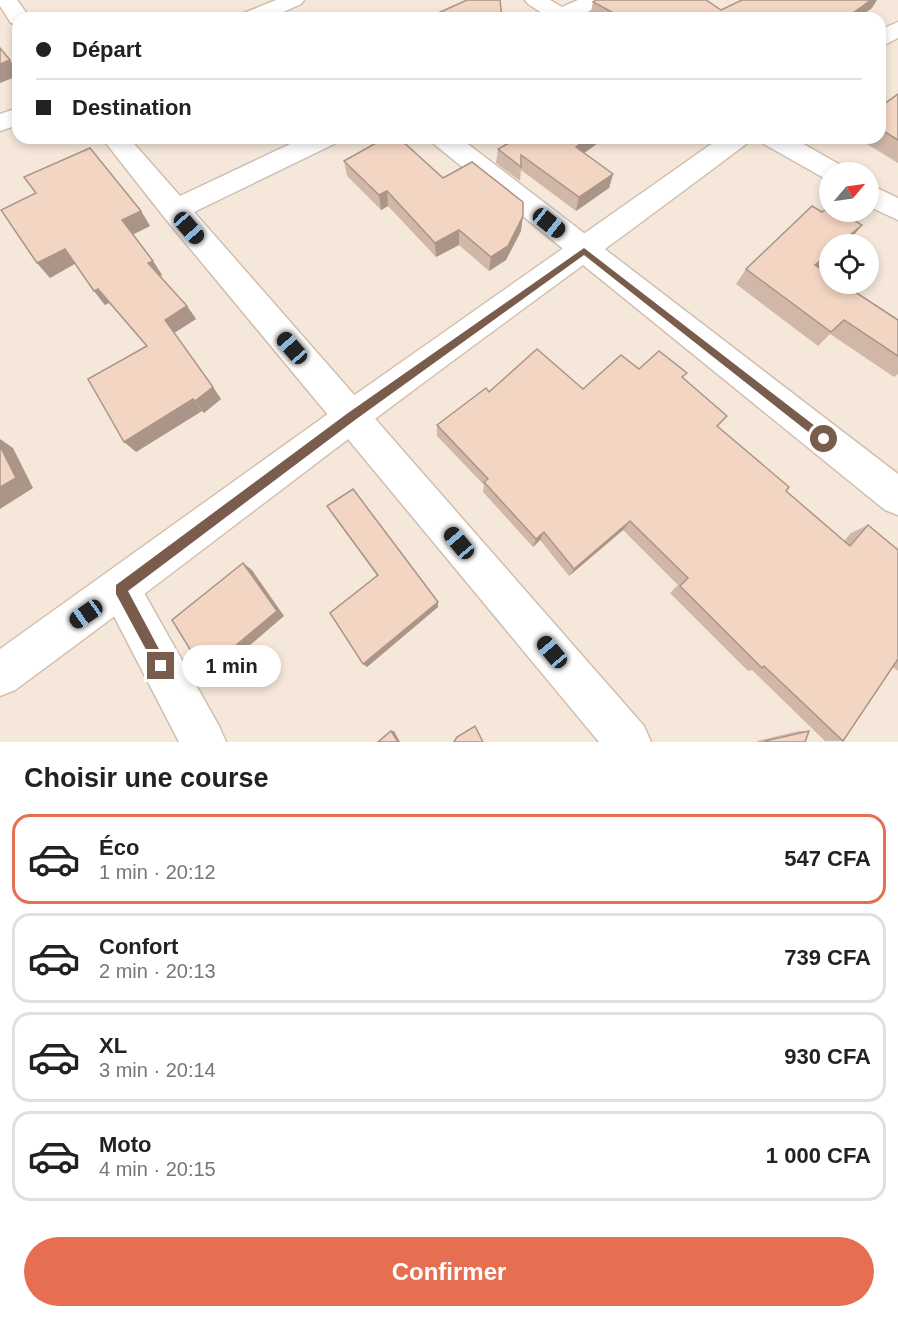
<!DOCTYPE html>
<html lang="fr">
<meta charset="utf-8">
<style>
:root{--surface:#fff;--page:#f6f6f6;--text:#222;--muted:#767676;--line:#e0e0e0;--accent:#e76f51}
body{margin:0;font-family:Arial,sans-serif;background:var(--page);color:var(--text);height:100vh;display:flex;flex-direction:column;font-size:22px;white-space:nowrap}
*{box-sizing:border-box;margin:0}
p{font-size:20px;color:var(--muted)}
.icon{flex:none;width:33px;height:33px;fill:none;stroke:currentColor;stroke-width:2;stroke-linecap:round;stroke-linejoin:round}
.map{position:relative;height:742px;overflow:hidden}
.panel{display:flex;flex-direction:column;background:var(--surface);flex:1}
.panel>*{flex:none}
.top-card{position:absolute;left:12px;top:12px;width:874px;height:132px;border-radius:18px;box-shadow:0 3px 9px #0003;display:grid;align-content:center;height:132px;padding:0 24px;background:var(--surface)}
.needle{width:39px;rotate:61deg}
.buttons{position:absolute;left:819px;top:162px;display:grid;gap:12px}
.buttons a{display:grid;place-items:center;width:60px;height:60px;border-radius:50%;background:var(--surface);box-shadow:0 3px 9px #0003;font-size:30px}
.end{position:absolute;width:27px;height:27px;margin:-14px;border:8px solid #7a5c4d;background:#fff;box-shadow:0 0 0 3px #fff}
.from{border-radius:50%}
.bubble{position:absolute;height:42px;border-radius:21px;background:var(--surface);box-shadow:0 3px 9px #0003;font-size:20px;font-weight:600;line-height:42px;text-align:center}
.car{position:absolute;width:18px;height:36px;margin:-18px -9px;border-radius:8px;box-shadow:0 0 4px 2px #0007;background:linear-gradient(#222 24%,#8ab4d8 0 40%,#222 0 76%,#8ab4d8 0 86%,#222 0)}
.top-card b{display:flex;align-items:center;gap:21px;height:57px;font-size:22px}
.top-card b+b{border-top:2px solid var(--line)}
.top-card i{width:15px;height:15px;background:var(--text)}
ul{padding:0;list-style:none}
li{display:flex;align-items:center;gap:18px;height:90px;margin:0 12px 9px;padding:0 12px;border:3px solid var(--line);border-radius:18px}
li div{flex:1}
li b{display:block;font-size:22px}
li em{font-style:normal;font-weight:600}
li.current{border-color:var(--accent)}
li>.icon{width:54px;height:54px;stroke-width:1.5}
h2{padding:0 24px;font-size:27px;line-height:72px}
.cta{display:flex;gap:12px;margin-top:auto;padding:12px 24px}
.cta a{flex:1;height:69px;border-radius:36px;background:var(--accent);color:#fff;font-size:24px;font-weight:600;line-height:69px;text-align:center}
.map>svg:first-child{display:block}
</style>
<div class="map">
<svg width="898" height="742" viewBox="0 0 898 742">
<rect width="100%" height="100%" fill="#fdf6ec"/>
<path fill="#f5e8da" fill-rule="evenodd" d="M 0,0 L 898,0 L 898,742 L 0,742 ZM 18,18 L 880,18 L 880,138 L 18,138 ZM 830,172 L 868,172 L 868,212 L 830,212 ZM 830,244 L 868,244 L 868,284 L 830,284 Z"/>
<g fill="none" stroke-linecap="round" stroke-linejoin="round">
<defs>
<g id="street">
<polygon points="0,0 17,0 30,18 18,18 18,24 11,23 0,6"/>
<polygon points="276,0 304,0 301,4 270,18 241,18 244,13"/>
<polygon points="525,0 550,0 562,7 578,0 605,0 602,4 576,18 550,18 528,4"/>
<polygon points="18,108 18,125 0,131 0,114"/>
<polygon points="102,138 129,138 180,196 303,138 338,138 334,144 194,212 644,726 651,742 599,742 164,217"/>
<polygon points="430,138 460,138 898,474 898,515 885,510 434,144"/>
<polygon points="760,138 793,138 842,166 846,172 830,172 830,180 824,178 764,144"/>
<polygon points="868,184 898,198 898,220 868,206"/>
<polygon points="120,569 134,575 219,726 226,742 179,742 100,589 106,575"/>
</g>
<g id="secondary">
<polygon points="898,22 898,38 880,47 880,30"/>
<path d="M 720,138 L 750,138 L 746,144 C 635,228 522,309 411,392 C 278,491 148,593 15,690 L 0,696 L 0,649 L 339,406 Z"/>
</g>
</defs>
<use href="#street" stroke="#d1beb0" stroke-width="3"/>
<use href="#secondary" stroke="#d6c0b0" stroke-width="3"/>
<use href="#street" fill="#fff" fill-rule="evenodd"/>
<use href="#secondary" fill="#fff" fill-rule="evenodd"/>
</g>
<g fill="#d1b7a8">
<polygon points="593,2 721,10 872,8 858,18 593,18 590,16"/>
<polygon points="898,94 898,163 857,138 880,138 880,107"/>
<polygon points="515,138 605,138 584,153 613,174 609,188 576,211 521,170 520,181 496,163 498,149 515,139"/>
<polygon points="344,161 443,178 521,231 506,260 489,271 459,245 436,257 388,206 381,210 347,176"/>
<polygon points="141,211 150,226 133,234 153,261 162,275 160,276 187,306 196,319 174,333 221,399 204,413 202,411 136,452 146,346 109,303 105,305 94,291 75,264 50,278 37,263"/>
<polygon points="822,212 862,225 849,241 818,268 898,320 898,374 894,377 830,334 818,346 736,284 746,269"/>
<polygon points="639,369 683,378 727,416 718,426 786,491 844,541 851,533 868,525 897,549 898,547 898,671 893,667 843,741 825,741 752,670 748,671 670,593 678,585 623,530 569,576 540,540 533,547 483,492 484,485 437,436 437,425 489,392 583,389"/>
<polygon points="327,506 438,602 438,607 367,667 377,576 332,514"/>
<polygon points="799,731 809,731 805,742 757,742 757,741"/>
</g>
<g fill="#aa9588">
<polygon points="871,0 877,0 872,8 858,18 846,18"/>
<polygon points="10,60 18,73 18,76 0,83 0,64"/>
<polygon points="588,138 605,138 573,161 576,147"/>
<polygon points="613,174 609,188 576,211 579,197"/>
<polygon points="387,191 388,206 381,210 379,195"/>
<polygon points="141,211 150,226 132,235 122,220"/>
<polygon points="523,216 521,231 506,260 489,271 491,257"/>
<polygon points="862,225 849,241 845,244 839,244"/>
<polygon points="459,230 459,245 436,257 435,243"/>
<polygon points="65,249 76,263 50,278 37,263"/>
<polygon points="830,253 830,258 803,281 815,265"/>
<polygon points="153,261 162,275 158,277 148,263"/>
<polygon points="98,289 109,303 105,305 94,291"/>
<polygon points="187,306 196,319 174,333 165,320"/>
<polygon points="213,387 221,399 204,413 195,401"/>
<polygon points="193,399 202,411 136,452 124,442"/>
<polygon points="0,439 13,448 33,488 0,509"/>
<polygon points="630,521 623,530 569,576 574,569"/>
<polygon points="544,532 540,540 533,547 536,539"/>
<polygon points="243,563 252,570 284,616 215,675 204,672"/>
<polygon points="438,602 438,607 367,667 363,664"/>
<polygon points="391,731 394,731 400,742 398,742"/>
</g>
<g fill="#f3d5c3" stroke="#aa9588" stroke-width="1.5">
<polygon points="467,0 500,0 502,18 427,18"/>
<polygon points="596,0 706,0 721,10 742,0 871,0 846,18 623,18 593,2"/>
<polygon points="0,48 10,60 0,64"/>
<polygon points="898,94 898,140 880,129 880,107"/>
<polygon points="385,138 399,138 443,178 472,162 523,202 523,216 508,246 491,257 459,230 435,243 387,191 379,195 344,161"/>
<polygon points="518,138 588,138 576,147 613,174 579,197 521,155 521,167 498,149"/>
<polygon points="90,148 141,211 122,220 153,261 148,263 187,306 165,320 213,387 195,401 193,399 124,442 88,379 147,346 98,289 94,291 65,249 37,263 1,210 36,193 24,177"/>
<polygon points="812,206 822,212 830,206 830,212 840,212 862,225 839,244 830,244 830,253 815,265 830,275 830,284 843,284 898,320 898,356 844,320 831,332 746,269"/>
<polygon points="537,349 583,389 621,355 639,369 659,351 687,373 682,377 727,416 717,426 789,487 786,491 850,546 868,525 898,550 898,659 843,741 764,666 762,668 680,586 688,578 630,521 574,569 544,532 536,539 484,482 488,479 437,425 486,388 489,392"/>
<polygon points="0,446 16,478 0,487"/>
<polygon points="353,489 438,602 363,664 330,613 378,575 327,506"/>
<polygon points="243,563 277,611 204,672 172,620"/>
<polygon points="475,726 483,742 454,742 457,737"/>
<polygon points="391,731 398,742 378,742"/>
<polygon points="809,731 805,742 765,742 765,741"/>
</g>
<polygon fill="#7a5c4d" points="584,248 828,436 828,442 821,442 584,255 355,420 128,591 168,666 166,670 161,672 157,670 116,594 116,585 348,413"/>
</svg>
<div class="buttons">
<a><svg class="needle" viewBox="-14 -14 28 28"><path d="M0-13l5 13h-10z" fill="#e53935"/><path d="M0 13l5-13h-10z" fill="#767676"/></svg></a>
<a><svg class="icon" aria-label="locate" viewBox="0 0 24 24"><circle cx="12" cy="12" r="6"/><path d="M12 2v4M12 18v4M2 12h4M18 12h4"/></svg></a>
</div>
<i class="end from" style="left:824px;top:439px"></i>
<i class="end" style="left:161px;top:666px"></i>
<div class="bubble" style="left:182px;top:645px;width:99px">1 min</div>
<i class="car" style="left:549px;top:223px;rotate:129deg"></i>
<i class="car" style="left:189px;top:228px;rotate:139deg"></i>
<i class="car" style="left:292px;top:348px;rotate:319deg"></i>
<i class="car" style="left:459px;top:543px;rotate:320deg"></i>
<i class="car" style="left:86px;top:614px;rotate:235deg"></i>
<i class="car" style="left:552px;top:652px;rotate:320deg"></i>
<div class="top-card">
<b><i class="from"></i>Départ</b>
<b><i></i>Destination</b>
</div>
</div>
<section class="panel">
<h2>Choisir une course</h2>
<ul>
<li class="current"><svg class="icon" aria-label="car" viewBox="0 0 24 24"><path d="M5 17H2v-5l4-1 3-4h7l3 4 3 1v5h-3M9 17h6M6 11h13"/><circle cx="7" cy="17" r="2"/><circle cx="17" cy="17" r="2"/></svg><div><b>Éco</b><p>1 min · 20:12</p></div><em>547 CFA</em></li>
<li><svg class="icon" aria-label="car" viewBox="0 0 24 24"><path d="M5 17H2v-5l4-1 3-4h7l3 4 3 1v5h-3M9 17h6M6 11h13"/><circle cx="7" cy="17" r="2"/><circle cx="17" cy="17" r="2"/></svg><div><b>Confort</b><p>2 min · 20:13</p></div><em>739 CFA</em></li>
<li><svg class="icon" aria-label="car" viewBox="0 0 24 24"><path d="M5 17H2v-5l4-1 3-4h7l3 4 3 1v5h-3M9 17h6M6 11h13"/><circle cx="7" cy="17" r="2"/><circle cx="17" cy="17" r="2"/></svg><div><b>XL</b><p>3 min · 20:14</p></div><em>930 CFA</em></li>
<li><svg class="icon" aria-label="car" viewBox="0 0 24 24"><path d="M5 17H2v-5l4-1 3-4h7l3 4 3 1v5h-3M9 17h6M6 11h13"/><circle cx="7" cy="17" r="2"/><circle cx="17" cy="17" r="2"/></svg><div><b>Moto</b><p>4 min · 20:15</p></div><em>1 000 CFA</em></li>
</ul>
<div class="cta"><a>Confirmer</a></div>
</section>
